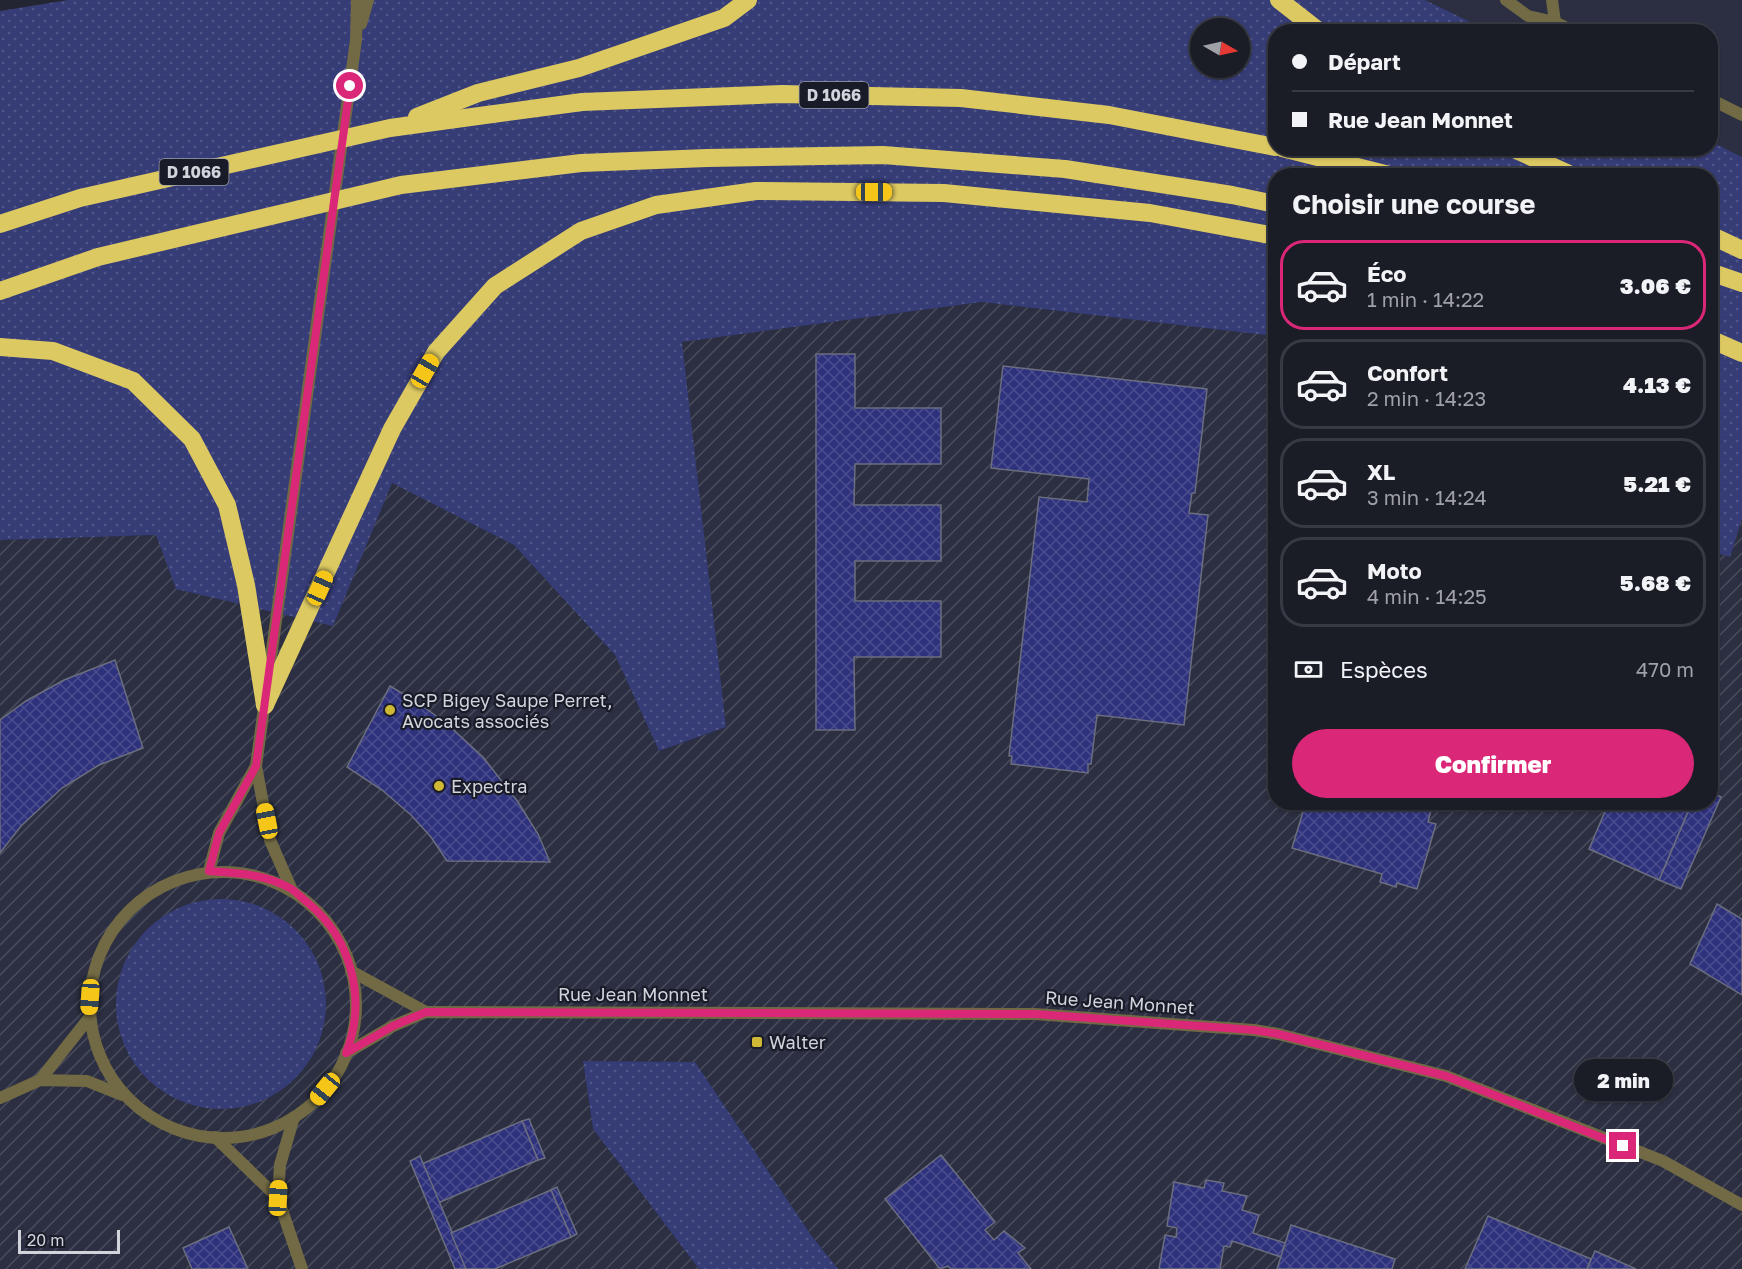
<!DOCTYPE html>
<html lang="fr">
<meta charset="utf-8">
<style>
:root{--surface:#1a1c26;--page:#23252e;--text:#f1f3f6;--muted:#9fa1a7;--line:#383a43;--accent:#db2777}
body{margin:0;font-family:"Golos Text",sans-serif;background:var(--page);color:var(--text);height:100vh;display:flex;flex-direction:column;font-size:22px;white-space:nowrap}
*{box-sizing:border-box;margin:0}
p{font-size:20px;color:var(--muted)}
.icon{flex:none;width:33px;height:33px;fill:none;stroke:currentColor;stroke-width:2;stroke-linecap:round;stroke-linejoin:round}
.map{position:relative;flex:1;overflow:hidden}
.side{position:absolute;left:1268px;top:168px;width:450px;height:642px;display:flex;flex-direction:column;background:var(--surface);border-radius:24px;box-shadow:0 2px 4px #0004,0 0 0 2px var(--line)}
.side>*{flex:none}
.guide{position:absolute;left:1268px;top:24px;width:450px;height:132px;border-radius:24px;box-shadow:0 2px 4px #0004,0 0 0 2px var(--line);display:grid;align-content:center;height:132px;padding:0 24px;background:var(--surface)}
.needle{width:39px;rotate:99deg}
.controls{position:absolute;left:1190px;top:18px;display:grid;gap:12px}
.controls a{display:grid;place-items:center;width:60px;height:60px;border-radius:50%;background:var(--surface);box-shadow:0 2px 4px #0004,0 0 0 2px var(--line);font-size:30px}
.scale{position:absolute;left:18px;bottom:15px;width:102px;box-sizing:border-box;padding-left:6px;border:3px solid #d2d4dc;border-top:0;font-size:16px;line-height:21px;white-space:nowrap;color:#d2d4dc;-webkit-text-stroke:4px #191c28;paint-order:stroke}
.end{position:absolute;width:27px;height:27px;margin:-14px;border:8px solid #db2777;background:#fff;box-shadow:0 0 0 3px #fff}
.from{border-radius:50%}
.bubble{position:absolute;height:42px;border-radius:21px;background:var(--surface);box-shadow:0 2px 4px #0004,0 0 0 2px var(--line);font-size:20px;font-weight:800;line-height:42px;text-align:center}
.car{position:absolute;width:18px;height:36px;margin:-18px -9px;border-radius:8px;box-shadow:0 0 4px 2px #0007;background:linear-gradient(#f5c518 24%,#345 0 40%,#f5c518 0 76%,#345 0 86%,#f5c518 0)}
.guide b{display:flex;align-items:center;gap:21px;height:57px;font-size:22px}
.guide b+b{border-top:2px solid var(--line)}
.guide i{width:15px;height:15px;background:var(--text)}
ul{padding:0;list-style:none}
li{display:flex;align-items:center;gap:18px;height:90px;margin:0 12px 9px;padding:0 12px;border:3px solid var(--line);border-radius:24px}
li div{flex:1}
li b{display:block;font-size:22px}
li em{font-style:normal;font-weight:800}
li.on{border-color:var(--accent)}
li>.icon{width:54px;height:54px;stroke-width:1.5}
h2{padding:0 24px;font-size:27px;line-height:72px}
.pay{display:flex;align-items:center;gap:15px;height:66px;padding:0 24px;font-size:22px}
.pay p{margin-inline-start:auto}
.button{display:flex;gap:12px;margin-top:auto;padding:12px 24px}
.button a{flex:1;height:69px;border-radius:36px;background:var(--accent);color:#fff;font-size:24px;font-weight:800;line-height:69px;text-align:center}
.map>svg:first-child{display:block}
</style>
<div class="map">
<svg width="1742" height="1269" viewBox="0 0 1742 1269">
<defs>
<pattern id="industrial-furrows" width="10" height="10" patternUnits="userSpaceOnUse" patternTransform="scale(1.5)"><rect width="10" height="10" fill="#2b2f41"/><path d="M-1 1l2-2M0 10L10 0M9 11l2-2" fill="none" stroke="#494c5c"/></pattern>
<pattern id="grass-dots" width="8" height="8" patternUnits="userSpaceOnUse" patternTransform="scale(1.5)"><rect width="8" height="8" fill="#363c76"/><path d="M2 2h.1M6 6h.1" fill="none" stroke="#525789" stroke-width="1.8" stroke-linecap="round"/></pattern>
<pattern id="building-cross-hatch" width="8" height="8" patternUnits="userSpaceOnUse" patternTransform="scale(1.5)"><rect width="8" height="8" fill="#2e317c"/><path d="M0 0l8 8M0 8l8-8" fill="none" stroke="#4b4e8e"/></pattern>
</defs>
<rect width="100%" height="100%" fill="#232532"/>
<polygon fill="#2b2f41" points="1425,0 1742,0 1742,157 1710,141 1710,32 1489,31"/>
<polygon fill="url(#industrial-furrows)" points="982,302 1275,336 1275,802 1710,802 1710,551 1730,557 1742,519 1742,1269 838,1269 811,1235 695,1062 583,1061 593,1129 699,1269 0,1269 0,540 156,535 392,482 514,545 615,655 659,751 726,727 681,342"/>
<g fill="url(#grass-dots)" fill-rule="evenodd">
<path d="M 68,0 L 1425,0 L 1489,31 L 1275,32 L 1275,148 L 1710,148 L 1710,141 L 1742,157 L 1742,519 L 1730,557 L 1710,551 L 1710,176 L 1275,176 L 1275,336 L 982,302 L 682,342 L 726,727 L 659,751 L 615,655 L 514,545 L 392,483 L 333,626 L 176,589 L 156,535 L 0,540 L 0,11 ZM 1200,28 L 1239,28 L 1239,68 L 1200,68 Z"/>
<circle cx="221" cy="1004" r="105"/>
<polygon points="583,1061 695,1062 811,1235 838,1269 699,1269 593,1129"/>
</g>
<g fill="url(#building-cross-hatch)" stroke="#6b6e7e" stroke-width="1.5">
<polygon points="816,354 855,354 855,408 941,408 941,464 855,464 854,505 941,505 941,561 855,561 855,601 941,601 941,657 854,657 855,730 816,730"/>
<polygon points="1003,366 1207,389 1195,493 1192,493 1189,513 1208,515 1184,725 1097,715 1091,764 1088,764 1088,773 1011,764 1012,756 1009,756 1039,497 1087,502 1089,479 991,468"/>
<polygon points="115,660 143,748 99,765 62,788 21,826 0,853 0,720 26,701 64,680"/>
<polygon points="390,686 418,703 446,723 483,757 518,802 538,834 550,862 447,861 431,837 411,815 382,790 347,767"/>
<polygon points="1710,792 1721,797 1681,889 1659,880 1692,802 1710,802"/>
<polygon points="1306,802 1433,802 1428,822 1436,824 1417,889 1397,883 1396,887 1380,882 1382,874 1292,848"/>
<polygon points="1609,802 1692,802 1659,880 1589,849"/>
<polygon points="1717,904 1742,919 1742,995 1690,964"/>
<polygon points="529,1119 545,1158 538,1160 522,1121"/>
<polygon points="522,1121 538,1160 438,1203 422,1164"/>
<polygon points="941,1155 995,1222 985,1230 994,1240 1004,1231 1025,1248 1018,1253 1031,1269 951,1269 948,1266 940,1269 885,1199"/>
<polygon points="420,1156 452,1232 466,1269 455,1269 410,1161"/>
<polygon points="1206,1180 1224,1183 1222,1191 1247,1196 1242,1210 1259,1215 1253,1233 1285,1243 1281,1257 1232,1241 1230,1247 1224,1246 1220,1269 1159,1269 1165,1235 1176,1237 1177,1228 1167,1226 1174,1182 1204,1188"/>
<polygon points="557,1187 577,1234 571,1237 551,1190"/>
<polygon points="551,1190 571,1237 495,1269 466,1269 451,1233"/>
<polygon points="1488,1216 1591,1259 1587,1269 1465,1269"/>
<polygon points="1291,1225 1395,1259 1392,1269 1277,1269"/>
<polygon points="229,1227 248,1269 192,1269 183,1248"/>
<polygon points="1595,1251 1636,1269 1587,1269"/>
</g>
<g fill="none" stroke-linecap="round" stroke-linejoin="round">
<g stroke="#726a44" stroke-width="12">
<polyline points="1506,0 1528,16 1555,22 1575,32"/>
<polyline points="1552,0 1555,22"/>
<polyline points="1710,99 1742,115"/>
</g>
<g stroke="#726a44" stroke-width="12">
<polyline points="361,24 368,0"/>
<polyline points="209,871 219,833 256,766"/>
<circle cx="223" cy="1005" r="133"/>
<polyline points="291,888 270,840 256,766 356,40 357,0"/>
<polyline points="351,971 426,1012"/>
<polyline points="346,1053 393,1026 426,1012 1035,1014 1254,1030 1278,1034 1446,1076 1663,1161 1742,1205"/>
<polyline points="40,1080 89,1018"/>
<polyline points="0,1098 40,1080 87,1081 122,1095"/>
<polyline points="294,1117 280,1165 278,1198 302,1269"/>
<polyline points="215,1137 278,1198"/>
</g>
<g stroke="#ddc962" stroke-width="18">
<polyline points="1279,0 1320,32"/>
<polyline points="417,117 478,93 579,68 724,18 748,0"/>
<polyline points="1282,148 1393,176"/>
<polyline points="1512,148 1573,176"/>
<polyline points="0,224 80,198 390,128 582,102 782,94 961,98 1109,115 1275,147"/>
<polyline points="1710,235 1742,250"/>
<polyline points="1710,272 1742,283"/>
<polyline points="0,291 98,257 401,185 581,163 707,158 883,155 1065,169 1232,195 1275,204"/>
<polyline points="1710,339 1742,353"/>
<polyline points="0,347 53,351 133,381 192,439 227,505 246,585 265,705"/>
<polyline points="265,705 392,429 436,352 495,286 581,231 656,205 756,191 944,193 1150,213 1275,236"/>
</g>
</g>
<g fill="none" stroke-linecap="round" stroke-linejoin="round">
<path stroke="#db2777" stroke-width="8" d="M 350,86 L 256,766 L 219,833 L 209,871 C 239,873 263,874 290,888 C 296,892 302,898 308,903 C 352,939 367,1000 346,1053 L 393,1026 L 426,1012 L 1035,1014 L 1254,1030 L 1278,1034 L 1446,1076 L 1623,1146"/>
</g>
<g fill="#d0b837" stroke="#191c28" stroke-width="2">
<circle cx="390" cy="710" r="6"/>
<circle cx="439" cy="786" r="6"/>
<rect x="751" y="1036" width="12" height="12" rx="3"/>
</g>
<g text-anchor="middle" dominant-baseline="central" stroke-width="4.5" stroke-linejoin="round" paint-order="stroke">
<g fill="#191c28" stroke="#9a9da6" stroke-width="1.5">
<rect x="799.5" y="82" width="69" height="26" rx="4.5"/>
<rect x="159.5" y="159" width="69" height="26" rx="4.5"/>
</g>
<g font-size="16" font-weight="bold" fill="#d2d4dc">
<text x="834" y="95">D 1066</text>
<text x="194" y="172">D 1066</text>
</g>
<g font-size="18" fill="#d2d4dc" stroke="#191c28" text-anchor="start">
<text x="402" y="700">SCP Bigey Saupe Perret,<tspan x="402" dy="21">Avocats associés</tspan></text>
<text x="451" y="786">Expectra</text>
<text x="769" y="1042">Walter</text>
</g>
<g font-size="18" fill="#d2d4dc" stroke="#191c28">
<text x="633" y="994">Rue Jean Monnet</text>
<text transform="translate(1120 1002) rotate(4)">Rue Jean Monnet</text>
</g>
</g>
</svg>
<div class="controls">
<a><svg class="needle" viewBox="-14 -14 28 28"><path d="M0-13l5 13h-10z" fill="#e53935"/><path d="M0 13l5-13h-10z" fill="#9fa1a7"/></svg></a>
</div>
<div class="scale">20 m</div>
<i class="end from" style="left:350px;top:86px"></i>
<i class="end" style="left:1623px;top:1146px"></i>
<div class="bubble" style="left:1574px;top:1059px;width:99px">2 min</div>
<i class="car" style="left:874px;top:192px;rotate:90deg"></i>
<i class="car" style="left:425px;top:371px;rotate:30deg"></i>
<i class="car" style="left:320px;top:588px;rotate:24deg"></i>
<i class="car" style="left:267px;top:821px;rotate:349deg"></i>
<i class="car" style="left:90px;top:997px;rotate:184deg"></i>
<i class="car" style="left:325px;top:1089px;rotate:219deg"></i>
<i class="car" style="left:278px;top:1198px;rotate:3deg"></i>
<div class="guide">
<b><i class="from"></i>Départ</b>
<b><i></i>Rue Jean Monnet</b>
</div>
<section class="side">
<h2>Choisir une course</h2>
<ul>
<li class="on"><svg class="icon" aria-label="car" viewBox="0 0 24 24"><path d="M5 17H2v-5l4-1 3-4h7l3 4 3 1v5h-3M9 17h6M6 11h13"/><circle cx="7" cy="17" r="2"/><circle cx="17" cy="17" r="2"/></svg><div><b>Éco</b><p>1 min · 14:22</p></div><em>3.06 €</em></li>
<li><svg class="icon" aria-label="car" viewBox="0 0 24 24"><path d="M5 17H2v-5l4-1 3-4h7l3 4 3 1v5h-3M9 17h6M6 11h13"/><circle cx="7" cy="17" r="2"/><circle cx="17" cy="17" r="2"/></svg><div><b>Confort</b><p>2 min · 14:23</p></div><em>4.13 €</em></li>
<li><svg class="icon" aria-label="car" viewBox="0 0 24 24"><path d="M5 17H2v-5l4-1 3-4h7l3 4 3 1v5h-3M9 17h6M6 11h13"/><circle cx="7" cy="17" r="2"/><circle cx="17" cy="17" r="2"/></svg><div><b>XL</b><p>3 min · 14:24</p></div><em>5.21 €</em></li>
<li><svg class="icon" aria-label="car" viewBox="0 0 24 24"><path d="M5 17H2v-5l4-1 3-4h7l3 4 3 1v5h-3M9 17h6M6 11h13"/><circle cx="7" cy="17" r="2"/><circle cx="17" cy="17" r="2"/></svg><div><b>Moto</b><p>4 min · 14:25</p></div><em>5.68 €</em></li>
</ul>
<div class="pay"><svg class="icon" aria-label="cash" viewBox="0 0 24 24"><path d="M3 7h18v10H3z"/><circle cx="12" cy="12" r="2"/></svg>Espèces<p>470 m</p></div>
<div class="button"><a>Confirmer</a></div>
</section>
</div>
